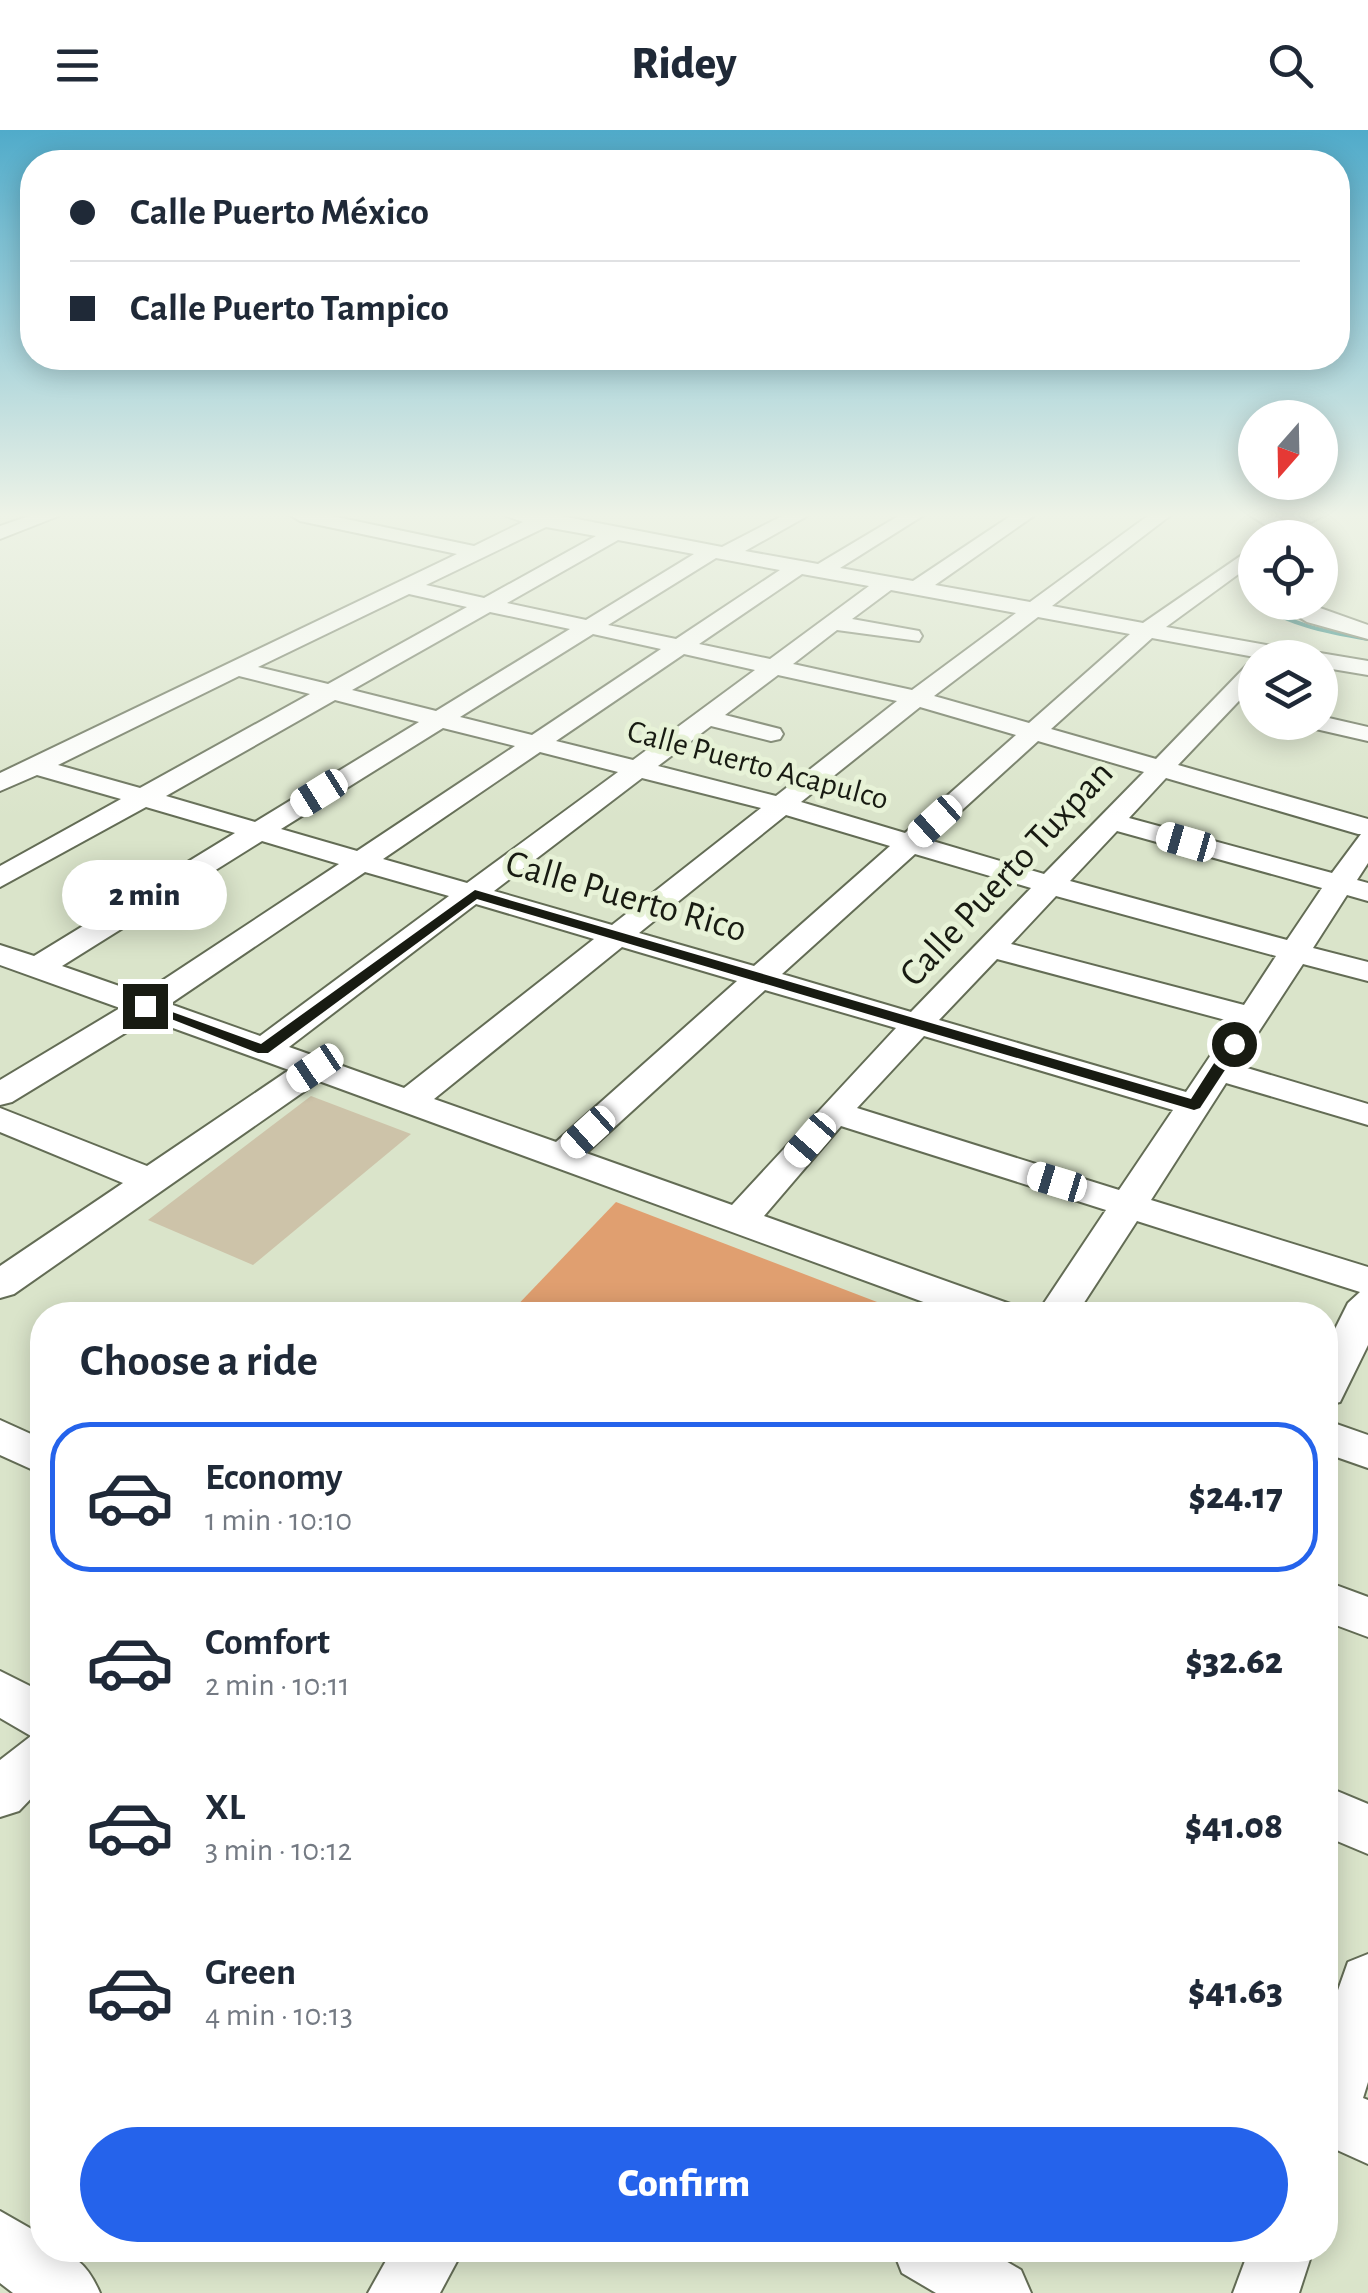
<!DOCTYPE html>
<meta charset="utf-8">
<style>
:root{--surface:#fff;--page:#f2f2f3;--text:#1f2937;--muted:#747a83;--line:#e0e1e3;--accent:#2563eb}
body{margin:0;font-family:"Alegreya Sans",sans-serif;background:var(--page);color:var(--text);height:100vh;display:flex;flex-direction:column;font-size:38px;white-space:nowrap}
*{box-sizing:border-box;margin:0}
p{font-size:32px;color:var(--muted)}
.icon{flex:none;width:55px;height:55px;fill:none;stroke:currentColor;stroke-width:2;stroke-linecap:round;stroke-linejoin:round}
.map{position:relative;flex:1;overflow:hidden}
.drawer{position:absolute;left:30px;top:1172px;width:1308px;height:960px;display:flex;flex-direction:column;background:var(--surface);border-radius:40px;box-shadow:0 5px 25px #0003}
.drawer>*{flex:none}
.banner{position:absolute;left:20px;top:20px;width:1330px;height:220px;border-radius:40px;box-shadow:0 5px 25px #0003;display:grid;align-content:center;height:220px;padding:0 50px;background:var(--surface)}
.needle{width:65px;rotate:200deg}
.controls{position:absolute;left:1238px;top:270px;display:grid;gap:20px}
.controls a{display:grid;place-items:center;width:100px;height:100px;border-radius:50%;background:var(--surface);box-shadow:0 5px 25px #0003;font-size:50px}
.end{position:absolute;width:45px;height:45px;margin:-22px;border:12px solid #181b12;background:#fff;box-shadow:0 0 0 5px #fff}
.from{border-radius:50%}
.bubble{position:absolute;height:70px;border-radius:35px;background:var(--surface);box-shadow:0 5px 25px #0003;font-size:32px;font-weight:800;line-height:70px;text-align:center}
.car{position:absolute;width:30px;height:60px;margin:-30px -15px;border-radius:12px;box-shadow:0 0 8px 2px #0007;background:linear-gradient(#fff 24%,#345 0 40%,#fff 0 76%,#345 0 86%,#fff 0)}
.banner b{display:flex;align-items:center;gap:35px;height:95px;font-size:38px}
.banner b+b{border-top:2px solid var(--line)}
.banner i{width:25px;height:25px;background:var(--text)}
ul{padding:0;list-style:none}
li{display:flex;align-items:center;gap:30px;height:150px;margin:0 20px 15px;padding:0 30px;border:5px solid transparent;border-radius:40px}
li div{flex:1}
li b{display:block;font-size:38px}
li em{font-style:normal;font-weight:800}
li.selected{border-color:var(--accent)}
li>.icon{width:90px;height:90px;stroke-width:1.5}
h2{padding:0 50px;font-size:45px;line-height:120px}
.button{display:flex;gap:20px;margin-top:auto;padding:20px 50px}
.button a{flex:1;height:115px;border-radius:60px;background:var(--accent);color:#fff;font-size:40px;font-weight:800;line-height:115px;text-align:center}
header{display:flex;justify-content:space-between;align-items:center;height:130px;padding:0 50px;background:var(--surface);font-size:45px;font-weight:800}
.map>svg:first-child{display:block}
</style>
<header><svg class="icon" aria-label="menu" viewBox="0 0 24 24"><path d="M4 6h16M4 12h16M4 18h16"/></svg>Ridey<svg class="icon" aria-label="search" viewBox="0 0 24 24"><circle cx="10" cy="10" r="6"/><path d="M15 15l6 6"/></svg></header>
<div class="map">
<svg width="1368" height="2163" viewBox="0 0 1368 2163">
<rect width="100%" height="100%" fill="#dae4ca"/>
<polygon fill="#e09f70" points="616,1072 911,1185 508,1185"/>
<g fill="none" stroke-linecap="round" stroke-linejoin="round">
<path stroke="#107773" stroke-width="4" d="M 1255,458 L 1250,468 C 1285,494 1326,502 1368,509"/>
</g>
<polygon fill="#cdc3a9" points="311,966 411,1004 253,1135 148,1090"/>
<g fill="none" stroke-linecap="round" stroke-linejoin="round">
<defs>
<g id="minor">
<polygon points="32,385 61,385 0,409 0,396"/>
<path d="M 290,385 L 327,385 L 474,416 L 523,392 L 504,385 L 556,385 L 722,417 L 784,385 L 809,385 L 745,421 L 818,434 L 900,385 L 924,385 L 840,438 L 913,451 L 1012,385 L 1035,385 L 935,455 L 1030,472 L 1149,385 L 1171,385 L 1052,476 L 1143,493 L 1255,416 L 1255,432 L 1166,497 L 1300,521 L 1311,527 L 1320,523 L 1368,531 L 1368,545 L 1320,537 L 1320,528 L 1260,528 L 1152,508 L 1051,599 L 1156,629 L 1247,535 L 1255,533 L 1255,554 L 1178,635 L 1368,689 L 1368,733 L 1357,750 L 1368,753 L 1368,771 L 1347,765 L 1313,818 L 1368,832 L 1368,851 L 1303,834 L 1237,935 L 1368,974 L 1368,995 L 1226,953 L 1151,1070 L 1368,1137 L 1368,1215 L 1340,1272 L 1325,1276 L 1325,1219 L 1348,1173 L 1360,1162 L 1137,1091 L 1076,1185 L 1036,1185 L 1106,1080 L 841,996 L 764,1086 L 1013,1175 L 1019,1185 L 959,1185 L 319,951 L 14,1164 L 0,1168 L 0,1136 L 123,1053 L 0,1002 L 0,978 L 147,1036 L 289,940 L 148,889 L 12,972 L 0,975 L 0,950 L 120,878 L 0,835 L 0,815 L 34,826 L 235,703 L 146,677 L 0,757 L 0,736 L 121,669 L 37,645 L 0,661 L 0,643 L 457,424 L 300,391 ZM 546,397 L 596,406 L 484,468 L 426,455 ZM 618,410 L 694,424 L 586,490 L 507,473 ZM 716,428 L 780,440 L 676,509 L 608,495 ZM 802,444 L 869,456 L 770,529 L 699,514 ZM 891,460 L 1016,483 L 912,560 L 793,534 L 837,500 L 919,511 L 922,506 L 919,501 L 852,489 ZM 409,464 L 467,477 L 328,554 L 258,537 ZM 490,482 L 570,499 L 436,581 L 352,560 ZM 1038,487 L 1130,504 L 1029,593 L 934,566 ZM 593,504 L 661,519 L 532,605 L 460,587 ZM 684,524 L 755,540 L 633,630 L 556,611 ZM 778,545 L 897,571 L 776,666 L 658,636 L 711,596 L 771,611 L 780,609 L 783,604 L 780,599 L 725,585 ZM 239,546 L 310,564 L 140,658 L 58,635 ZM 335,570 L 419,592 L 255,692 L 166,666 ZM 920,577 L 1016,605 L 905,703 L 801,672 ZM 443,598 L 515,616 L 357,721 L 281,699 ZM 1038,611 L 1144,642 L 1044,744 L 929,710 ZM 540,622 L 618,642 L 467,753 L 383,729 ZM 642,648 L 761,678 L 612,795 L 494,761 ZM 1166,648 L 1358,704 L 1361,704 L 1332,743 L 1129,688 ZM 786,685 L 890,716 L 754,836 L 639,803 ZM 1117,701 L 1322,758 L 1287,810 L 1070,751 ZM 262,711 L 339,734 L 142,864 L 62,836 ZM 915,724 L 1031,758 L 911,882 L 782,844 ZM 365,742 L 449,766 L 260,906 L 170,874 ZM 1056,766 L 1276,826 L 1244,875 L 1011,814 ZM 476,774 L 594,809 L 404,958 L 289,917 ZM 622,817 L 737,851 L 556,1012 L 434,969 ZM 997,829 L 1233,892 L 1186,962 L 939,890 ZM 765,860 L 896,898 L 732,1075 L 586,1023 ZM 924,906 L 1173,980 L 1119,1060 L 857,978 Z"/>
<polygon points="1249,385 1274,385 1293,397 1285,408 1265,408 1272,399"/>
<polygon points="1323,385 1311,392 1301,386 1302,385"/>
<polygon points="1275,472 1303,472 1368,495 1368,509 1307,492"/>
<polygon points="1320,586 1368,597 1368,611 1307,597 1304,592 1320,592"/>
<polygon points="0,1290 42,1309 42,1344 0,1325"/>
<polygon points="1325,1290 1368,1305 1368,1338 1325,1323"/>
<polygon points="1325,1451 1368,1467 1368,1507 1325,1491"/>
<polygon points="0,1541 42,1562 42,1657 19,1681 0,1687 0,1630 31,1606 0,1588"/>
<polygon points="1325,1656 1368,1674 1368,1724 1325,1706"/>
<polygon points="1368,1824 1368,1952 1363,1968 1368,1970 1368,2034 1337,2020 1325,2025 1325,1897 1348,1832"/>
<path d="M 0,2081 L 42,2105 L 42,2120 C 73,2120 88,2135 100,2163 L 13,2163 L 0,2153 Z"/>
<polygon points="392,2120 463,2120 440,2163 368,2163"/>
<polygon points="893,2120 987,2120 1021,2140 1031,2163 936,2163 902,2143"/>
<polygon points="1249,2120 1313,2120 1299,2163 1233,2163"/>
</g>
</defs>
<use href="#minor" stroke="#636c55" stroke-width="4"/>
<use href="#minor" fill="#fff" fill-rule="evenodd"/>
</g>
<linearGradient id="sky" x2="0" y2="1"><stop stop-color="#50abca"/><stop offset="0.56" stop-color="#eef3e7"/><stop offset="1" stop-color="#eef3e7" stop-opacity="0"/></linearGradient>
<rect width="1368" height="688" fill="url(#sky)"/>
<polygon fill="#181b12" points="475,760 1191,969 1229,910 1242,914 1200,978 1194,980 477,769 268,923 258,923 138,876 150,874 261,914"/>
<g text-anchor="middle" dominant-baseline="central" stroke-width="10" stroke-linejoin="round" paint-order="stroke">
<g font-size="32" fill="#181b12" stroke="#e7f2d7">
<text transform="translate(758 635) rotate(15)">Calle Puerto Acapulco</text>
</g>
<g font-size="38" fill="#181b12" stroke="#e7f2d7">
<text transform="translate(1007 744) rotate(-47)">Calle Puerto Tuxpan</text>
<text transform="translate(626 767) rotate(16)">Calle Puerto Rico</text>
</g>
</g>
</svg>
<div class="controls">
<a><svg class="needle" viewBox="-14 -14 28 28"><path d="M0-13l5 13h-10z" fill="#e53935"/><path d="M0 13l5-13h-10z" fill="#747a83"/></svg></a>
<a><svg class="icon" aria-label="locate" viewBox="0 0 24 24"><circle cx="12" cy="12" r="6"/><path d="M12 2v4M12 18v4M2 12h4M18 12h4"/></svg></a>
<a><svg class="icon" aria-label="layers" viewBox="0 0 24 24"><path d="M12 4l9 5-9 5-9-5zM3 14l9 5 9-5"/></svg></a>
</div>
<i class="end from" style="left:1234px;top:914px"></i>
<i class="end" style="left:145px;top:876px"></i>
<div class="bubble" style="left:62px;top:730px;width:165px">2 min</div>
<i class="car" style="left:319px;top:663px;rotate:238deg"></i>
<i class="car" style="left:935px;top:691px;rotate:228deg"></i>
<i class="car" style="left:1186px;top:712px;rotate:286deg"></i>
<i class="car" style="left:315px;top:938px;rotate:236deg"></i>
<i class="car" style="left:588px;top:1002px;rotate:228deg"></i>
<i class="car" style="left:810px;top:1010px;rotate:221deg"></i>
<i class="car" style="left:1057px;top:1052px;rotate:287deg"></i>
<div class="banner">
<b><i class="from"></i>Calle Puerto México</b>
<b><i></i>Calle Puerto Tampico</b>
</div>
<section class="drawer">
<h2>Choose a ride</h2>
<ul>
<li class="selected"><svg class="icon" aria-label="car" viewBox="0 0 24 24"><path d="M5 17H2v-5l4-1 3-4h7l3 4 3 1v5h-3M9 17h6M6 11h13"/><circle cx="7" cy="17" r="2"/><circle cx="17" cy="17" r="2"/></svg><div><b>Economy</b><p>1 min · 10:10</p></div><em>$24.17</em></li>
<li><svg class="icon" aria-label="car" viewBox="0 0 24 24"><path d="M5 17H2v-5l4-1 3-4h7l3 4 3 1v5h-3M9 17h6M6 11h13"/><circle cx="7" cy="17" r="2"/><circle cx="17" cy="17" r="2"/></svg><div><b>Comfort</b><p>2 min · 10:11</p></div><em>$32.62</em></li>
<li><svg class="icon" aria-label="car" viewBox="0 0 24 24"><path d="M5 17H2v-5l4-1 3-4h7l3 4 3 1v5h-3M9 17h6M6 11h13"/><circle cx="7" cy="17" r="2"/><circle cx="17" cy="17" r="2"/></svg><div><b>XL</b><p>3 min · 10:12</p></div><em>$41.08</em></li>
<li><svg class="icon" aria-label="car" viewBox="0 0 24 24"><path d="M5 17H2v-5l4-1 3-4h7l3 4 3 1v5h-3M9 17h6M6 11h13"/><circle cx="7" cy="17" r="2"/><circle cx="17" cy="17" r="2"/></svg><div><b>Green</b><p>4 min · 10:13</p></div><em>$41.63</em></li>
</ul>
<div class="button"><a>Confirm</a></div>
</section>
</div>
